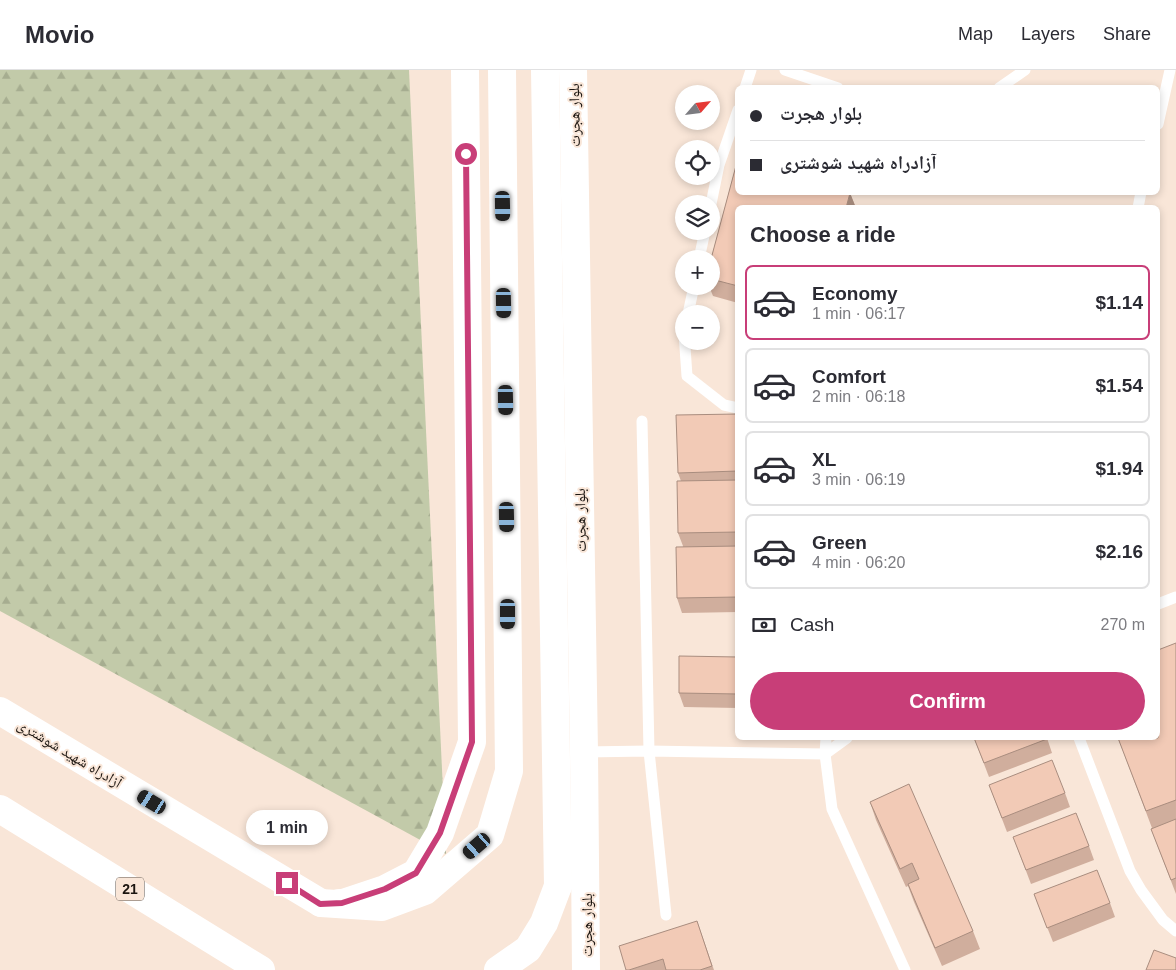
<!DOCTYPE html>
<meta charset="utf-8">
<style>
:root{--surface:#fff;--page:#f7f7f7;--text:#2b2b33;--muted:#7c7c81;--line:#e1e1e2;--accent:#c83e78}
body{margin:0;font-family:Arial,"Noto Naskh Arabic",sans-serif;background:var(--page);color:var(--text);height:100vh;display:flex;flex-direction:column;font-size:19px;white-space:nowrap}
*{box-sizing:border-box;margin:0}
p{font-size:16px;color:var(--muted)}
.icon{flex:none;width:28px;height:28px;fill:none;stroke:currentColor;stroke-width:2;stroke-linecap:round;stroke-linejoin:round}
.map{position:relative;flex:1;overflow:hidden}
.sheet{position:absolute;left:735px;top:135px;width:425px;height:535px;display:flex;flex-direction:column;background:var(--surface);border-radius:8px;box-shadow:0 2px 8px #0003}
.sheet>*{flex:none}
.top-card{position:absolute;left:735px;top:15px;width:425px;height:110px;border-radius:8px;box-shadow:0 2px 8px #0003;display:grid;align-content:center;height:110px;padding:0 15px;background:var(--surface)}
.needle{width:32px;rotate:62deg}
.tools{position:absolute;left:675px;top:15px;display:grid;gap:10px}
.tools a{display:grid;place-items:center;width:45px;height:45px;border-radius:50%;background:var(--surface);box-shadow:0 2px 8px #0003;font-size:25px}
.end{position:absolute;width:22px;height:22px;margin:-11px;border:6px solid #c83e78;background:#fff;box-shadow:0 0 0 2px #fff}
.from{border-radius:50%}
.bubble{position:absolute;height:35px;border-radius:18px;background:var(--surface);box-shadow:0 2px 8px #0003;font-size:16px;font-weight:700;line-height:35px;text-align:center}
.car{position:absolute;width:15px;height:30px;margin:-15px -8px;border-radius:6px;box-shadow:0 0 4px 1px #0007;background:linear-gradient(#222 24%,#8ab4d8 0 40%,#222 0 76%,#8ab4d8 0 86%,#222 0)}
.top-card b{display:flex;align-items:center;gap:18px;height:48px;font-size:19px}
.top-card b+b{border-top:1px solid var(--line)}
.top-card i{width:12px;height:12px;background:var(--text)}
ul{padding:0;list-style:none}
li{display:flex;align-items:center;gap:15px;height:75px;margin:0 10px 8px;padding:0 5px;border:2px solid var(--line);border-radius:8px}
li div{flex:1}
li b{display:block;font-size:19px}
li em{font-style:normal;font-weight:700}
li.current{border-color:var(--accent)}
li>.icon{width:45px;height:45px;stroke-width:1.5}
h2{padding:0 15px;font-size:22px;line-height:60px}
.pay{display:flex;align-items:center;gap:12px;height:55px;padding:0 15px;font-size:19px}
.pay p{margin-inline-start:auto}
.button{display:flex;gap:10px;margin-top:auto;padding:10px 15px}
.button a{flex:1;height:58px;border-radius:30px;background:var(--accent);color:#fff;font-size:20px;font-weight:700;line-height:58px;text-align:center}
header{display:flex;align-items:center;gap:30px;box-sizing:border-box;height:70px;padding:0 25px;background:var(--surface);border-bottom:1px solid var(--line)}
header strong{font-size:24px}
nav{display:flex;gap:28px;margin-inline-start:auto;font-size:18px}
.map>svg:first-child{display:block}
</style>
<header>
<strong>Movio</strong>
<nav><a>Map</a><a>Layers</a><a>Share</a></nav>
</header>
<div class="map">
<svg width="1176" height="900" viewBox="0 0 1176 900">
<defs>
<pattern id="forest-firs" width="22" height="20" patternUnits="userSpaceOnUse" patternTransform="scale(1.25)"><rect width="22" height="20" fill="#c2caa9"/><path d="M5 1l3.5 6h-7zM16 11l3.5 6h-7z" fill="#a6ad90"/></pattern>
</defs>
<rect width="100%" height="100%" fill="#f9e6d8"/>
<polygon fill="url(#forest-firs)" points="0,0 409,0 446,784 0,541"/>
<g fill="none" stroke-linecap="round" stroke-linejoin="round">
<g stroke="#fff" stroke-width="11">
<polyline points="785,0 838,18"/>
<polyline points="745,18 751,0"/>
<polyline points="999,18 1025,0"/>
<polyline points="1158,54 1170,0"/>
<polyline points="711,134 719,95 738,40"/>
<polyline points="1138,138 1141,122"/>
<polyline points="699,189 705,161"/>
<polyline points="688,244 694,216"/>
<polyline points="684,263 687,306 724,335 738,338"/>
<polyline points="642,351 649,681 666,845"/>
<polyline points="1158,534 1176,527"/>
<polyline points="826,668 825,684 832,739 905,900"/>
<polyline points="1079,668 1130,801 1141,820 1163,850 1176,861"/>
<polyline points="584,682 649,681 825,684 847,668"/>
</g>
<g stroke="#fff" stroke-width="28">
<polyline points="573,0 584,682 586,900"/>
<polyline points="339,833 343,833 385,819 416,803 440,763 472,672 465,0"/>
</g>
<g stroke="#fff" stroke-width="28">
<polyline points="545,0 558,816"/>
<polyline points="321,833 382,837 425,821 490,765 509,701 502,0"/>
</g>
<g stroke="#fff" stroke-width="28">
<polyline points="0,641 321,833"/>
<polyline points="0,739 261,900"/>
<polyline points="498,900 528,879 544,853 558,816"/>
</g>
</g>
<g fill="#d0ae9d">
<polygon points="737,92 738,122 850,123 856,138 738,138 738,233 713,226 709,216 711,216 711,189"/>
<polygon points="738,344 738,542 682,543 677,528 683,476 678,463 681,411 678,403"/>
<polygon points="1176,573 1176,824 1158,777 1151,759 1152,758 1118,668"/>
<polygon points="738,587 738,638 684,637 679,623"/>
<polygon points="974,668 1047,668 1052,683 989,707"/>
<polygon points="989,715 1065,723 1070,737 1007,762"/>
<polygon points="870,732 973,861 980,879 942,896 914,832 908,816 906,817 876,750"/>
<polygon points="1013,767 1089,776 1094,790 1031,814"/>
<polygon points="1034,824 1110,833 1115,847 1053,872"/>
<polygon points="697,851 714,900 626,900"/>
</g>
<polygon fill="#a98d7f" points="850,123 856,138 846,138"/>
<g fill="#f2cab6" stroke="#a98d7f">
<polygon points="737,92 738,122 850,123 846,138 738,138 738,216 711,209 711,189"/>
<polygon points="738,344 738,401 678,403 676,345"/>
<polygon points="738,410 738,462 678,463 677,411"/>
<polygon points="738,476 738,527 677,528 676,477"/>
<polygon points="1176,573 1176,730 1146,741 1118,668 1158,668 1158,580"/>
<polygon points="679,586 738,587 738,624 679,623"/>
<polygon points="974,668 1047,668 1047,669 984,693"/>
<polygon points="1052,690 1065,723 1002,748 989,715"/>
<polygon points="909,714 973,861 935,878 908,814 919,809 912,793 900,799 870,732"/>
<polygon points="1076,743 1089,776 1026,800 1013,767"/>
<polygon points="1176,749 1176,808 1171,810 1151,759"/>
<polygon points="1097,800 1110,833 1047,858 1034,824"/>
<polygon points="697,851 712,896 700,900 666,900 663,889 629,900 626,900 619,876"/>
<polygon points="1154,880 1176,888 1176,900 1146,900"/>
</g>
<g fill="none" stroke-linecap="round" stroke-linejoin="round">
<polyline stroke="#c83e78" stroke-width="6" points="287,813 320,834 342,833 385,819 416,803 440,763 472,672 466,84"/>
</g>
<g text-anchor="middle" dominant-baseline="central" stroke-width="4" stroke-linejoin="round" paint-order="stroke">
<rect fill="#f9e6d8" stroke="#5e544c" stroke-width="1" x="116" y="807.5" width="28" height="23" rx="4"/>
<g font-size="14" font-weight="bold" fill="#1b1510">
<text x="130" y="819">21</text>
</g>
<g font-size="15" fill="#1b1510" stroke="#f9e6d8">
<text transform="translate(574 45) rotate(-91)">بلوار هجرت</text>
<text transform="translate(580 450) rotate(-91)">بلوار هجرت</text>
<text transform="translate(70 683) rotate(31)">آزادراه شهید شوشتری</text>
<text transform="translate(586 855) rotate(-90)">بلوار هجرت</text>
</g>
</g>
</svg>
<div class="tools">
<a><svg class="needle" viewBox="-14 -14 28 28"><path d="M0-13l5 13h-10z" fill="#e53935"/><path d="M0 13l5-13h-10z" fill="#7c7c81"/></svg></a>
<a><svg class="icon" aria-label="locate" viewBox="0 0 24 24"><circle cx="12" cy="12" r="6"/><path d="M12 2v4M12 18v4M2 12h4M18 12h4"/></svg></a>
<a><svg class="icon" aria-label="layers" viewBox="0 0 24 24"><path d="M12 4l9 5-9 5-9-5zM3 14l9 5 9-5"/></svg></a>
<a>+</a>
<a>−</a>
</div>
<i class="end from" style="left:466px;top:84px"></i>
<i class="end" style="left:287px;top:813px"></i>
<div class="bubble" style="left:246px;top:740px;width:82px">1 min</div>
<i class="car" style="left:503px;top:136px;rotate:179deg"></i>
<i class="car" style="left:504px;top:233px;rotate:179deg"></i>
<i class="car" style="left:506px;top:330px;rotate:179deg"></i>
<i class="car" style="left:507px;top:447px;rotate:179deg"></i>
<i class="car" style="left:508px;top:544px;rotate:180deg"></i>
<i class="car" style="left:152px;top:732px;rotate:301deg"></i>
<i class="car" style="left:477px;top:776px;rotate:229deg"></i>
<div class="top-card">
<b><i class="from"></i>بلوار هجرت</b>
<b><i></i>آزادراه شهید شوشتری</b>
</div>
<section class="sheet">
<h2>Choose a ride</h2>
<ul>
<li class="current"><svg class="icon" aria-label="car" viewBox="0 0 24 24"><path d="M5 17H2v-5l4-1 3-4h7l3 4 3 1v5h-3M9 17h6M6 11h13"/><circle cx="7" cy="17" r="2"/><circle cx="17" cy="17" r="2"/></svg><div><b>Economy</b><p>1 min · 06:17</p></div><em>$1.14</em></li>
<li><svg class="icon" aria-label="car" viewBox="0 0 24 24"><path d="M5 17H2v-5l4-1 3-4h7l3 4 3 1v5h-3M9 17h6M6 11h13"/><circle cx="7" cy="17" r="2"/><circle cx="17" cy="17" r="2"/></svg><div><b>Comfort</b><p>2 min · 06:18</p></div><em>$1.54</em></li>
<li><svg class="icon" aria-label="car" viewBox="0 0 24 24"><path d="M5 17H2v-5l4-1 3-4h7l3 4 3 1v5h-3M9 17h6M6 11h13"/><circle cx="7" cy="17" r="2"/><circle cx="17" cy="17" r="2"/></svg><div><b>XL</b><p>3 min · 06:19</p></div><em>$1.94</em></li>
<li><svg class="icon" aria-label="car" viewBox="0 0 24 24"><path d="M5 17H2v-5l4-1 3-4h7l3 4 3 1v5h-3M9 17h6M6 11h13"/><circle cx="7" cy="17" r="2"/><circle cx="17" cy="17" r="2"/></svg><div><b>Green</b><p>4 min · 06:20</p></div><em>$2.16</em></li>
</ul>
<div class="pay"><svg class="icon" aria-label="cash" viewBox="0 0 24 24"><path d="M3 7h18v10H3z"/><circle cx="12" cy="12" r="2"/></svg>Cash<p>270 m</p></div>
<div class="button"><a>Confirm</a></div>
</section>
</div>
